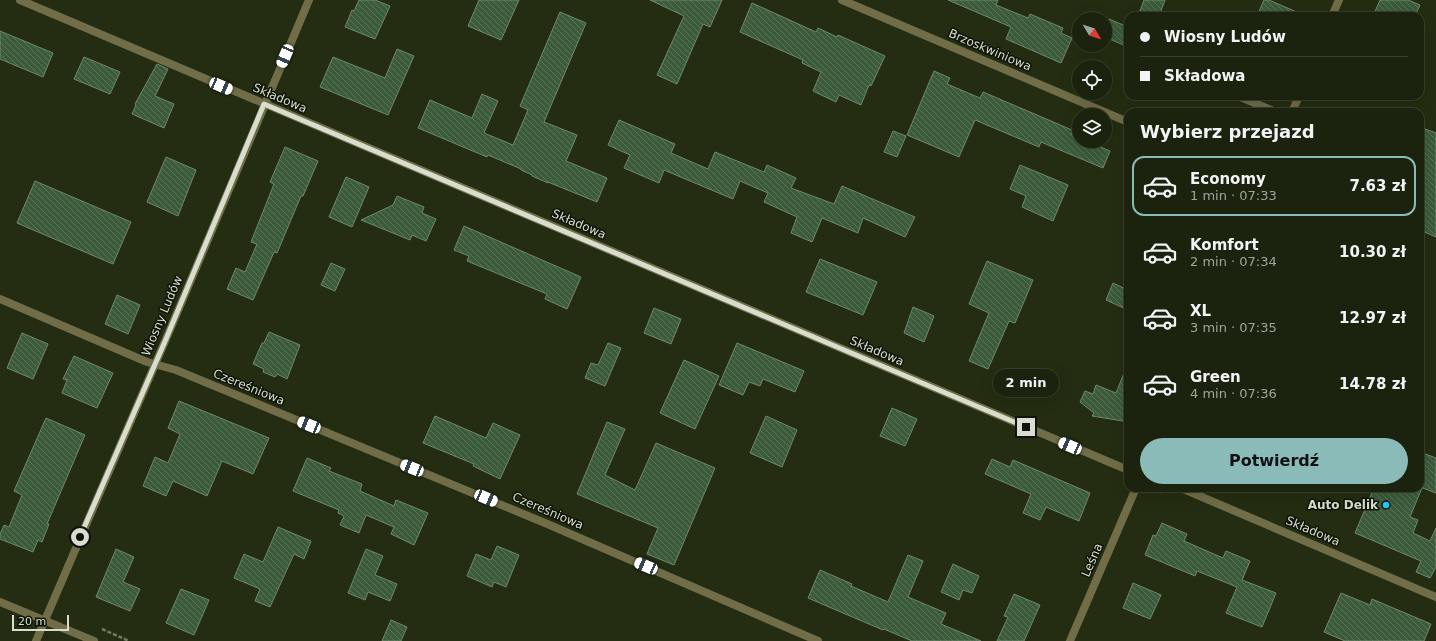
<!DOCTYPE html>
<html lang="pl">
<meta charset="utf-8">
<style>
:root{--surface:#1b220d;--page:#242a16;--text:#f1f3f6;--muted:#a0a49d;--line:#393f2e;--accent:#8bbbb9}
body{margin:0;font-family:"DejaVu Sans",sans-serif;background:var(--page);color:var(--text);height:100vh;display:flex;flex-direction:column;font-size:15px;white-space:nowrap}
*{box-sizing:border-box;margin:0}
p{font-size:13px;color:var(--muted)}
.icon{flex:none;width:22px;height:22px;fill:none;stroke:currentColor;stroke-width:2;stroke-linecap:round;stroke-linejoin:round}
.map{position:relative;flex:1;overflow:hidden}
.details{position:absolute;left:1124px;top:108px;width:300px;height:384px;display:flex;flex-direction:column;background:var(--surface);border-radius:12px;box-shadow:0 4px 16px #0002,0 0 0 1px var(--line)}
.details>*{flex:none}
.guide{position:absolute;left:1124px;top:12px;width:300px;height:88px;border-radius:12px;box-shadow:0 4px 16px #0002,0 0 0 1px var(--line);display:grid;align-content:center;height:88px;padding:0 16px;background:var(--surface)}
.needle{width:26px;rotate:129deg}
.tools{position:absolute;left:1072px;top:12px;display:grid;gap:8px}
.tools a{display:grid;place-items:center;width:40px;height:40px;border-radius:50%;background:var(--surface);box-shadow:0 4px 16px #0002,0 0 0 1px var(--line);font-size:20px}
.scale{position:absolute;left:12px;bottom:10px;width:57px;box-sizing:border-box;padding-left:4px;border:2px solid #d8decd;border-top:0;font-size:11px;line-height:14px;white-space:nowrap;color:#d8decd;-webkit-text-stroke:3px #0f1408;paint-order:stroke}
.end{position:absolute;width:18px;height:18px;margin:-9px;border:5px solid #d8decd;background:#111;box-shadow:0 0 0 2px #111}
.from{border-radius:50%}
.bubble{position:absolute;height:28px;border-radius:14px;background:var(--surface);box-shadow:0 4px 16px #0002,0 0 0 1px var(--line);font-size:13px;font-weight:800;line-height:28px;text-align:center}
.car{position:absolute;width:12px;height:24px;margin:-12px -6px;border-radius:5px;box-shadow:0 0 3px 1px #0007;background:linear-gradient(#fff 24%,#345 0 40%,#fff 0 76%,#345 0 86%,#fff 0)}
.guide b{display:flex;align-items:center;gap:14px;height:38px;font-size:15px}
.guide b+b{border-top:1px solid var(--line)}
.guide i{width:10px;height:10px;background:var(--text)}
ul{padding:0;list-style:none}
li{display:flex;align-items:center;gap:12px;height:60px;margin:0 8px 6px;padding:0 8px;border:2px solid transparent;border-radius:12px}
li div{flex:1}
li b{display:block;font-size:15px}
li em{font-style:normal;font-weight:800}
li.selected{border-color:var(--accent)}
li>.icon{width:36px;height:36px;stroke-width:1.5}
h2{padding:0 16px;font-size:18px;line-height:48px}
.primary-button{display:flex;gap:8px;margin-top:auto;padding:8px 16px}
.primary-button a{flex:1;height:46px;border-radius:24px;background:var(--accent);color:#111;font-size:16px;font-weight:800;line-height:46px;text-align:center}
.map>svg:first-child{display:block}
</style>
<div class="map">
<svg width="1436" height="641" viewBox="0 0 1436 641">
<defs>
<pattern id="building-back-hatch" width="6" height="6" patternUnits="userSpaceOnUse"><rect width="6" height="6" fill="#3b5b3b"/><path d="M-1 5l2 2M0 0l6 6M5-1l2 2" fill="none" stroke="#577256"/></pattern>
</defs>
<rect width="100%" height="100%" fill="#242d11"/>
<g fill="url(#building-back-hatch)" stroke="#6f896f">
<polygon points="359,0 375,0 390,6 375,39 345,27 352,10 354,11"/>
<polygon points="479,0 519,0 501,40 468,26"/>
<polygon points="650,0 722,0 710,27 703,24 677,84 657,75 684,16"/>
<polygon points="948,0 998,0 996,5 1028,18 1030,14 1063,28 1061,33 1072,38 1061,63 1006,39 1011,27"/>
<polygon points="1144,0 1165,0 1159,16 1138,16"/>
<polygon points="1264,0 1269,0 1306,16 1257,16"/>
<polygon points="1380,0 1408,0 1420,5 1415,16 1373,16"/>
<polygon points="752,3 816,32 818,28 837,37 838,35 885,56 871,86 869,85 861,105 839,95 836,102 813,91 821,72 802,63 803,60 740,32"/>
<polygon points="560,12 586,23 544,122 577,135 566,161 607,178 597,202 548,182 548,183 532,176 532,175 521,170 521,169 488,155 487,157 418,128 430,100 472,118 482,94 498,101 484,133 513,145 528,110 520,106"/>
<polygon points="1109,19 1128,27 1128,47 1105,37 1105,30"/>
<polygon points="0,31 53,53 43,77 0,59"/>
<polygon points="397,49 414,56 388,115 320,87 333,57 385,78"/>
<polygon points="84,57 120,72 110,94 74,79"/>
<polygon points="157,64 168,69 155,96 174,104 164,128 132,114 136,105 135,104"/>
<polygon points="934,71 950,78 947,84 980,98 983,92 1072,130 1071,134 1079,138 1079,141 1086,141 1110,151 1103,168 1041,142 1039,147 975,120 959,157 907,135"/>
<polygon points="619,120 675,144 671,153 708,169 715,152 764,172 767,165 796,178 791,188 834,204 842,186 915,217 905,237 863,218 858,233 822,218 812,242 791,233 797,217 764,202 768,193 740,181 733,199 664,170 659,183 624,168 630,155 608,145"/>
<polygon points="1420,127 1436,133 1436,237 1420,230"/>
<polygon points="893,131 906,136 897,157 884,152"/>
<polygon points="285,147 318,161 303,196 301,196 277,253 274,252 253,300 227,289 236,268 245,272 257,244 251,242 274,184 270,182"/>
<polygon points="166,157 196,170 178,216 147,202"/>
<polygon points="1020,165 1068,185 1053,221 1022,207 1026,196 1010,189"/>
<polygon points="346,177 369,187 352,227 329,217"/>
<polygon points="35,181 131,222 113,264 17,223"/>
<polygon points="397,196 424,207 422,213 436,219 426,241 412,235 410,240 361,220 393,205"/>
<polygon points="464,226 581,277 567,309 545,299 547,294 467,261 469,256 454,250"/>
<polygon points="820,259 877,282 863,315 806,292"/>
<polygon points="987,261 1033,280 1015,323 1009,321 988,369 969,361 989,313 969,304"/>
<polygon points="331,263 345,269 335,291 321,285"/>
<polygon points="1113,283 1128,290 1128,310 1106,300"/>
<polygon points="117,295 140,305 128,334 105,324"/>
<polygon points="913,307 934,316 924,342 904,333"/>
<polygon points="654,308 681,319 671,344 644,333"/>
<polygon points="269,332 300,345 287,379 277,374 275,377 263,372 264,369 253,364 262,343 264,343"/>
<polygon points="22,333 48,344 33,379 7,368"/>
<polygon points="608,343 621,348 605,386 585,378 591,363 598,365"/>
<polygon points="737,343 804,371 795,392 763,379 760,386 749,382 743,395 719,385"/>
<polygon points="74,356 113,373 97,408 62,393 67,380 63,379"/>
<polygon points="684,360 719,376 695,429 660,413"/>
<polygon points="1128,363 1128,409 1123,421 1092,416 1094,413 1080,402 1085,391 1093,394 1096,385 1116,393"/>
<polygon points="179,401 269,438 253,474 222,461 207,496 173,481 166,496 143,486 155,457 168,463 180,434 168,428"/>
<polygon points="892,408 917,419 905,446 880,436"/>
<polygon points="435,416 486,438 493,423 520,435 500,479 473,466 474,464 423,443"/>
<polygon points="766,416 797,430 782,467 750,453"/>
<polygon points="46,418 85,435 47,524 49,524 42,542 38,540 33,552 0,539 0,534 4,525 9,527 22,495 14,491"/>
<polygon points="607,422 625,429 605,475 635,490 656,443 715,468 674,565 647,554 658,528 577,494"/>
<polygon points="1420,452 1436,458 1436,493 1420,487"/>
<polygon points="307,458 331,468 329,471 362,484 360,491 394,506 396,500 428,513 414,545 391,534 394,527 366,515 359,533 340,525 344,516 338,513 339,510 293,491"/>
<polygon points="992,459 1010,467 1013,460 1090,493 1079,521 1046,507 1040,520 1023,513 1031,494 985,474"/>
<polygon points="1374,488 1422,488 1410,517 1418,520 1413,533 1430,541 1436,528 1436,567 1430,578 1416,572 1421,561 1355,533"/>
<polygon points="1162,523 1187,534 1184,541 1223,558 1226,551 1250,561 1242,580 1276,593 1262,627 1226,613 1237,587 1197,571 1195,576 1145,555 1153,535 1156,536"/>
<polygon points="278,527 311,541 304,559 294,554 270,607 255,601 260,589 234,578 244,554 263,562"/>
<polygon points="497,546 519,555 506,587 494,582 492,587 467,576 476,554 491,560"/>
<polygon points="116,549 134,557 123,582 140,589 130,611 96,597"/>
<polygon points="366,549 383,556 375,575 397,584 390,601 368,592 365,600 348,593"/>
<polygon points="908,555 923,561 908,597 946,613 941,624 981,641 912,641 884,629 883,630 808,598 820,570 852,584 851,586 888,602"/>
<polygon points="953,564 979,576 972,593 963,590 959,600 941,592"/>
<polygon points="1133,583 1161,595 1150,619 1123,608"/>
<polygon points="181,589 209,600 194,635 166,623"/>
<polygon points="1341,593 1370,605 1372,599 1431,624 1424,641 1345,641 1324,632"/>
<polygon points="1014,594 1040,605 1024,641 997,641 1008,617 1004,616"/>
<polygon points="391,620 407,627 401,641 382,641"/>
</g>
<g fill="none" stroke-linecap="round" stroke-linejoin="round">
<g stroke="#737b64" stroke-width="2.5" stroke-dasharray="4 2" stroke-linecap="butt">
<polyline points="1160,493 1162,488"/>
<polyline points="102,629 129,641"/>
</g>
<polyline stroke="#716d48" stroke-width="8" points="1238,96 1276,112"/>
<g stroke="#716d48" stroke-width="8">
<polyline points="20,0 1128,470"/>
<polyline points="842,0 1128,122"/>
<polyline points="1332,16 1339,0"/>
<polyline points="1292,112 1299,96"/>
<polyline points="0,299 147,362 176,370 545,523 818,641"/>
<polyline points="1181,488 1436,597"/>
<polyline points="0,602 94,641"/>
<polyline points="36,641 166,339 309,0"/>
<polyline points="1070,641 1136,488"/>
</g>
</g>
<g fill="none" stroke-linecap="round" stroke-linejoin="round">
<polyline stroke="#d8decd" stroke-width="5" points="80,537 166,339 264,104 1026,427"/>
</g>
<circle fill="#1ec9fd" stroke="#0f1408" stroke-width="1.5" cx="1386" cy="505" r="4"/>
<g text-anchor="middle" dominant-baseline="central" stroke-width="3" stroke-linejoin="round" paint-order="stroke">
<g font-size="12" fill="#d8decd" stroke="#0f1408">
<text transform="translate(990 50) rotate(23)">Brzoskwiniowa</text>
<text transform="translate(280 98) rotate(23)">Składowa</text>
<text transform="translate(579 224) rotate(23)">Składowa</text>
<text transform="translate(162 316) rotate(-67)">Wiosny Ludów</text>
<text transform="translate(877 351) rotate(23)">Składowa</text>
<text transform="translate(249 387) rotate(22)">Czereśniowa</text>
<text transform="translate(548 511) rotate(23)">Czereśniowa</text>
<text transform="translate(1313 531) rotate(23)">Składowa</text>
<text transform="translate(1092 560) rotate(-67)">Leśna</text>
</g>
<g font-size="12" font-weight="bold" fill="#d8decd" stroke="#0f1408" text-anchor="end">
<text x="1378" y="505">Auto Delik</text>
</g>
</g>
</svg>
<div class="tools">
<a><svg class="needle" viewBox="-14 -14 28 28"><path d="M0-13l5 13h-10z" fill="#e53935"/><path d="M0 13l5-13h-10z" fill="#a0a49d"/></svg></a>
<a><svg class="icon" aria-label="locate" viewBox="0 0 24 24"><circle cx="12" cy="12" r="6"/><path d="M12 2v4M12 18v4M2 12h4M18 12h4"/></svg></a>
<a><svg class="icon" aria-label="layers" viewBox="0 0 24 24"><path d="M12 4l9 5-9 5-9-5zM3 14l9 5 9-5"/></svg></a>
</div>
<div class="scale">20 m</div>
<i class="end from" style="left:80px;top:537px"></i>
<i class="end" style="left:1026px;top:427px"></i>
<div class="bubble" style="left:993px;top:369px;width:66px">2 min</div>
<i class="car" style="left:285px;top:56px;rotate:203deg"></i>
<i class="car" style="left:221px;top:86px;rotate:113deg"></i>
<i class="car" style="left:309px;top:425px;rotate:292deg"></i>
<i class="car" style="left:1070px;top:446px;rotate:293deg"></i>
<i class="car" style="left:412px;top:468px;rotate:292deg"></i>
<i class="car" style="left:486px;top:498px;rotate:113deg"></i>
<i class="car" style="left:646px;top:566px;rotate:293deg"></i>
<div class="guide">
<b><i class="from"></i>Wiosny Ludów</b>
<b><i></i>Składowa</b>
</div>
<section class="details">
<h2>Wybierz przejazd</h2>
<ul>
<li class="selected"><svg class="icon" aria-label="car" viewBox="0 0 24 24"><path d="M5 17H2v-5l4-1 3-4h7l3 4 3 1v5h-3M9 17h6M6 11h13"/><circle cx="7" cy="17" r="2"/><circle cx="17" cy="17" r="2"/></svg><div><b>Economy</b><p>1 min · 07:33</p></div><em>7.63 zł</em></li>
<li><svg class="icon" aria-label="car" viewBox="0 0 24 24"><path d="M5 17H2v-5l4-1 3-4h7l3 4 3 1v5h-3M9 17h6M6 11h13"/><circle cx="7" cy="17" r="2"/><circle cx="17" cy="17" r="2"/></svg><div><b>Komfort</b><p>2 min · 07:34</p></div><em>10.30 zł</em></li>
<li><svg class="icon" aria-label="car" viewBox="0 0 24 24"><path d="M5 17H2v-5l4-1 3-4h7l3 4 3 1v5h-3M9 17h6M6 11h13"/><circle cx="7" cy="17" r="2"/><circle cx="17" cy="17" r="2"/></svg><div><b>XL</b><p>3 min · 07:35</p></div><em>12.97 zł</em></li>
<li><svg class="icon" aria-label="car" viewBox="0 0 24 24"><path d="M5 17H2v-5l4-1 3-4h7l3 4 3 1v5h-3M9 17h6M6 11h13"/><circle cx="7" cy="17" r="2"/><circle cx="17" cy="17" r="2"/></svg><div><b>Green</b><p>4 min · 07:36</p></div><em>14.78 zł</em></li>
</ul>
<div class="primary-button"><a>Potwierdź</a></div>
</section>
</div>
